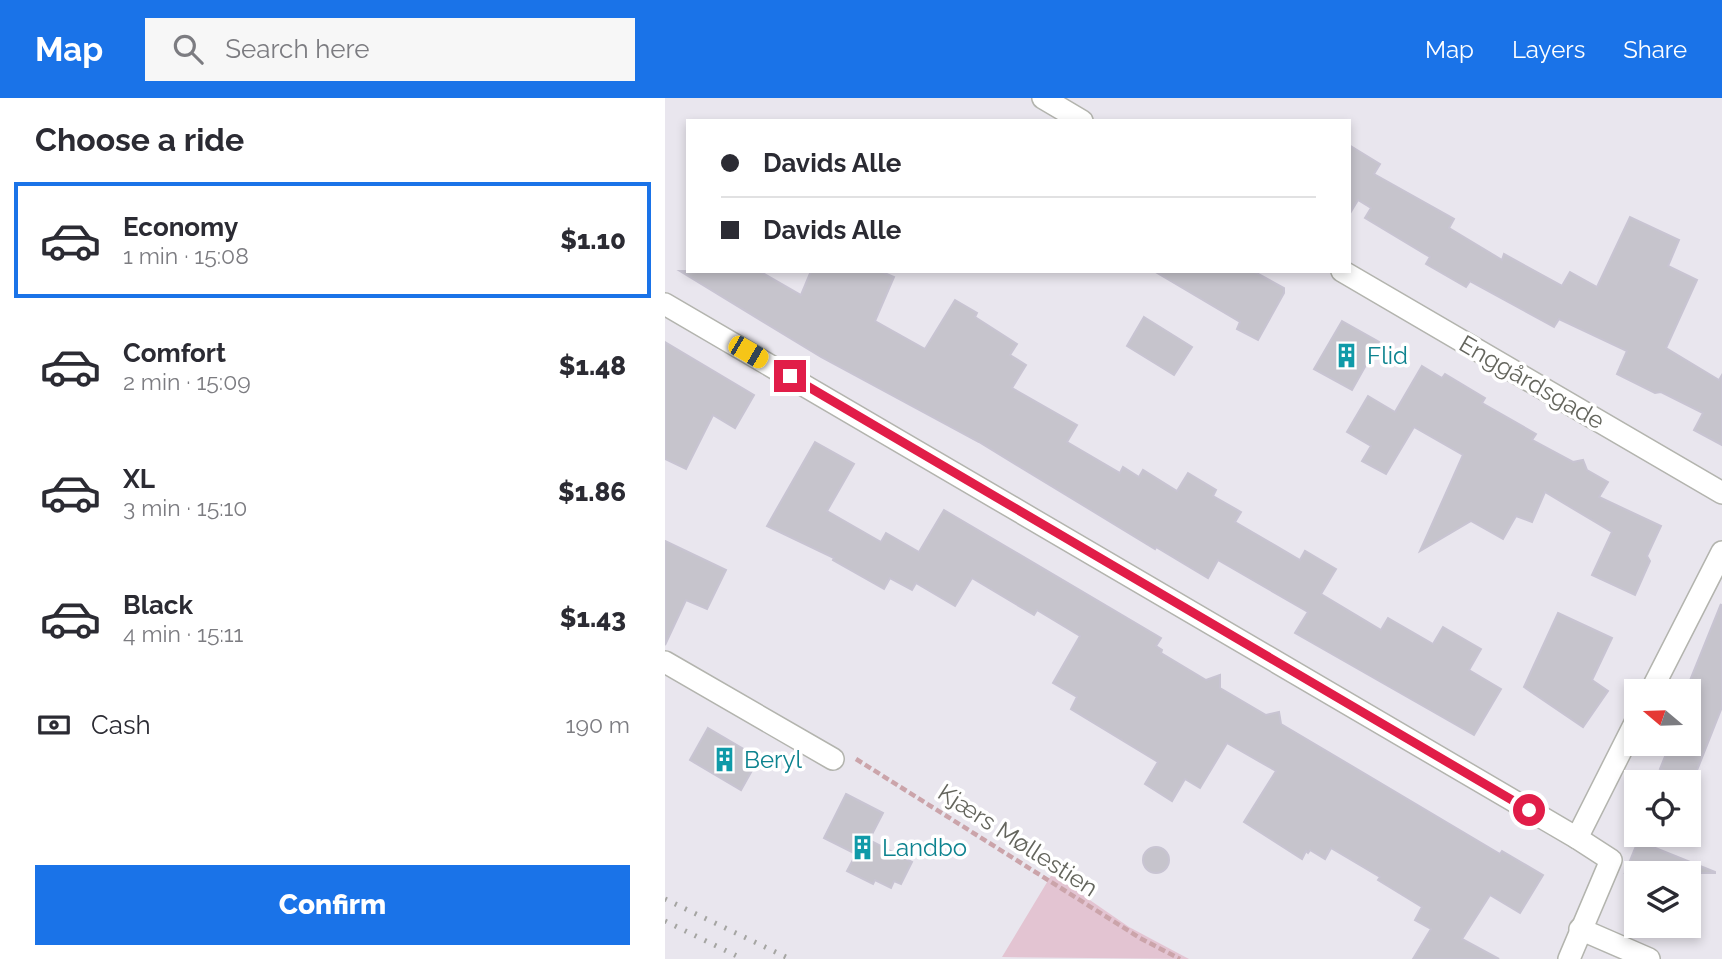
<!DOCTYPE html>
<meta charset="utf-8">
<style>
:root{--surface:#fff;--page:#f7f7f7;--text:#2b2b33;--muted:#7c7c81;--line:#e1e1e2;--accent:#1a73e8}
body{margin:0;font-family:Raleway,sans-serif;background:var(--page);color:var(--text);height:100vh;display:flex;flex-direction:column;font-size:26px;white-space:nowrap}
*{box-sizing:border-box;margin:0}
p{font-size:23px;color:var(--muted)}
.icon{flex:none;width:38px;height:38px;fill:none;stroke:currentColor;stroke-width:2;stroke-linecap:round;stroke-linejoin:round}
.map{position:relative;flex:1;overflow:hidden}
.sheet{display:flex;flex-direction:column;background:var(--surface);width:665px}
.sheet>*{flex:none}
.guide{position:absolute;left:21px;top:21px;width:665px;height:154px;border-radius:0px;box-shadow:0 4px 10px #0003;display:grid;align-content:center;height:154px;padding:0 35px;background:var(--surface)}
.needle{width:46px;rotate:289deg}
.fabs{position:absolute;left:959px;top:581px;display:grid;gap:14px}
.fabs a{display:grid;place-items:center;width:77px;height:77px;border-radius:0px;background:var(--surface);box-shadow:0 4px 10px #0003;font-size:35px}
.end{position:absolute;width:32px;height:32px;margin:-16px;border:9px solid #e11d48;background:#fff;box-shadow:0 0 0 4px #fff}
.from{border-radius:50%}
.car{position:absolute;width:21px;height:42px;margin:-21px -10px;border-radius:9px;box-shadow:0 0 5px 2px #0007;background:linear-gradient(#f5c518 24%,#345 0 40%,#f5c518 0 76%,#345 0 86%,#f5c518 0)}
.guide b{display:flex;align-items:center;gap:24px;height:66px;font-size:26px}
.guide b+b{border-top:2px solid var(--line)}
.guide i{width:18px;height:18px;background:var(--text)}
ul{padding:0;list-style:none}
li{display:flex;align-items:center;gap:21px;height:116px;margin:0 14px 10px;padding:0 21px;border:4px solid transparent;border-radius:0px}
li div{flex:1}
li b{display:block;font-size:26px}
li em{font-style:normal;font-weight:800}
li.selected{border-color:var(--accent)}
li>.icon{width:63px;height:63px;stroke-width:1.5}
h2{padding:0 35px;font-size:32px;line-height:84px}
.pay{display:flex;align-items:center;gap:18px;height:77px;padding:0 35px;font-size:26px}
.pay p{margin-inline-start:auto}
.cta{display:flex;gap:14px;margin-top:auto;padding:14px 35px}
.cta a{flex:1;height:80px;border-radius:0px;background:var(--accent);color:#fff;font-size:28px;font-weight:800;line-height:80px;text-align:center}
header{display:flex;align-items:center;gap:42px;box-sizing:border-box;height:98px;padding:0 35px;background:var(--accent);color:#fff}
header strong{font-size:33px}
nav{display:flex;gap:38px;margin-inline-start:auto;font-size:24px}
.search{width:490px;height:63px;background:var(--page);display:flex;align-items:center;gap:18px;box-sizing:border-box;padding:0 24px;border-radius:0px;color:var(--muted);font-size:26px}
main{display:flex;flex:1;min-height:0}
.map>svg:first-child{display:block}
</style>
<header>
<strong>Map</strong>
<div class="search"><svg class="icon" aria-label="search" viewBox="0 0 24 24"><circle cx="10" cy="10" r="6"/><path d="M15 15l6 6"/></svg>Search here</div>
<nav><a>Map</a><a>Layers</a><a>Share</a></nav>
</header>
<main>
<section class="sheet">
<h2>Choose a ride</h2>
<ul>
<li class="selected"><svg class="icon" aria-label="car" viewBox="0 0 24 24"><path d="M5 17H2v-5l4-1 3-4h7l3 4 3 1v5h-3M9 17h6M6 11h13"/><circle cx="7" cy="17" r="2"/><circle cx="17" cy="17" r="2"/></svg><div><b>Economy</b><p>1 min · 15:08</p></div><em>$1.10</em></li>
<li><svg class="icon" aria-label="car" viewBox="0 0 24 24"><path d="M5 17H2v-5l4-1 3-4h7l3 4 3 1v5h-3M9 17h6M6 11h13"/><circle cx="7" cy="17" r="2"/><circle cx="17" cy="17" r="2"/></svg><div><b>Comfort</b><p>2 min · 15:09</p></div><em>$1.48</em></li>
<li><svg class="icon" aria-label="car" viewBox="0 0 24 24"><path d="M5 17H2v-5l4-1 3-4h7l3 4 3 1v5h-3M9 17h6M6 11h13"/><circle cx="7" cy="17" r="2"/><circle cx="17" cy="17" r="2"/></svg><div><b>XL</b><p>3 min · 15:10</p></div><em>$1.86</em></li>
<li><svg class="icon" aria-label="car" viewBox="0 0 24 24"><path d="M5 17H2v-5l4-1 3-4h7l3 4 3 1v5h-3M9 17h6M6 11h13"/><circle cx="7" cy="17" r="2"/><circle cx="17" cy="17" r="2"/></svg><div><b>Black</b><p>4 min · 15:11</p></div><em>$1.43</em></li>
</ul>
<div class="pay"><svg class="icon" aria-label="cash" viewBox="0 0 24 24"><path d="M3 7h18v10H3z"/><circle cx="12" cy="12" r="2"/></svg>Cash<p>190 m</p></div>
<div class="cta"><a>Confirm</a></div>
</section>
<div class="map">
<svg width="1057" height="861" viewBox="0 0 1057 861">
<rect width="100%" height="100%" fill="#e9e6ee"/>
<polygon fill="#e3c4d2" points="387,776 464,829 524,861 337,859"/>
<g fill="#c6c4cc" stroke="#c8c4d2" stroke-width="2">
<polygon points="684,47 715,66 709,76 789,121 784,130 837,162 839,156 897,188 905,174 932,189 965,119 1014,142 1003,168 1032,182 1001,250 1054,282 1057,277 1057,347 1029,332 1038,315 996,294 990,295 952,276 962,253 894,221 889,229 805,183 801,189 761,166 765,159 700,120 706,110 693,102 684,117"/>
<polygon points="15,173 94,173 136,197 146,173 215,173 229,179 210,223 260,251 290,202 312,215 310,219 352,246 345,257 361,267 347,290 412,327 402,344 455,375 458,369 474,379 478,372 512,393 523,375 551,392 548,398 576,414 570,424 635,462 640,453 671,471 656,496 716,532 723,520 768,546 778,529 816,551 804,572 836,591 809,637 630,535 643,514 553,462 543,480 491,449 490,451 314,344 156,259"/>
<polygon points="489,173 588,173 619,190 619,195 593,242 572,231 575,224"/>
<polygon points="479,219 527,249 509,277 462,248"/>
<polygon points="677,223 714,244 687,292 649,271"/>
<polygon points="0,244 89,297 70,330 48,317 21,371 0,361"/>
<polygon points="757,268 777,280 780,276 820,300 817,305 871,336 867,342 908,364 918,362 922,372 943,384 934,399 996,428 982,458 985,463 970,497 927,477 947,434 880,394 867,424 851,418 838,441 806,423 755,453 798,357 749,329 721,376 697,363 706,348 682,334 703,298 730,314"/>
<polygon points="150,344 189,366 162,413 216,444 221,435 254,454 279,412 496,540 491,548 497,552 496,555 541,582 555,577 555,590 601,617 614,614 616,626 835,756 837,753 878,777 855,815 825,797 797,841 834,861 748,861 766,831 750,822 757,809 713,782 715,779 666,750 660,761 645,752 643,755 641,753 637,761 579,724 611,673 562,645 535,690 520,681 507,703 480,686 493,664 406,611 412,599 388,585 415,538 372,512 369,517 307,480 290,508 251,485 247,492 225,480 219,491 168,462 169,460 102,428"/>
<polygon points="0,443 61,472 42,511 21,502 0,547"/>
<polygon points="1056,506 1057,609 1025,690 1024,682 995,671 1005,646 1024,646 1024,585"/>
<polygon points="893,515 947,540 927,582 943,593 918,629 859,589"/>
<polygon points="43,630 94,660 76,692 25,662"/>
<polygon points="181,696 218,715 204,742 247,764 236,786 229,783 226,790 210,782 208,786 182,773 191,756 159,740"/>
<polygon points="973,743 1050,774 1050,775 960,775"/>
<circle cx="491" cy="762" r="13"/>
</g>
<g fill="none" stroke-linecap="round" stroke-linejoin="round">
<defs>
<g id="minor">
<polyline points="378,0 417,23"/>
<polyline points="677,173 1057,395"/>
<polyline points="0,206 912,740 971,623"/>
<polyline points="0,564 168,661"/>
<polyline points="986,593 1057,454"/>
<polyline points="915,831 984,861"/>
<polyline points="904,861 946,762 912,740"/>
</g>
</defs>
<use href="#minor" stroke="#b3b4ae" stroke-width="24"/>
<polyline stroke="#cba4aa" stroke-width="4.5" stroke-dasharray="7 3.5" stroke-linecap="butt" points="191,661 475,840 515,861"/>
<use href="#minor" stroke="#fff" stroke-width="21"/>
<g stroke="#a5a5a2" stroke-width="5" stroke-dasharray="2 9" stroke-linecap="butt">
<polyline points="0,801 125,861"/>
<polyline points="0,823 78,861"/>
</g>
</g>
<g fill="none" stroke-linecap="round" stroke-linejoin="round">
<polyline stroke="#e11d48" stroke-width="9" points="125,278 864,712"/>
</g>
<defs>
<symbol id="building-bare" viewBox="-9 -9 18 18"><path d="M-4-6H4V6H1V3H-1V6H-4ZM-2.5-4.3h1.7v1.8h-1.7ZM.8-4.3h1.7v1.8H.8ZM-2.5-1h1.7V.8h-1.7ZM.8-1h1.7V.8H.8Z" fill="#0f9aa8" stroke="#fff" stroke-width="2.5" paint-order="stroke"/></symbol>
</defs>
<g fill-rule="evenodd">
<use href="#building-bare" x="664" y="240" width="35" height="35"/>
<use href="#building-bare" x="42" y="644" width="35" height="35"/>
<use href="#building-bare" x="180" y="732" width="35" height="35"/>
</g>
<g text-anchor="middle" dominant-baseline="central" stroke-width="7" stroke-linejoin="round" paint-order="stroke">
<g font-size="24" fill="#0d838f" stroke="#fff" text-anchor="start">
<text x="702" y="257">Flid</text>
<text x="79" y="661">Beryl</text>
<text x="217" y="749">Landbo</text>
</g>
<g font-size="24" fill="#64655d" stroke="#fff">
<text transform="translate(867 284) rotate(30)">Enggårdsgade</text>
<text transform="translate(353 742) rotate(33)">Kjærs Møllestien</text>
</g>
</g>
</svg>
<div class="fabs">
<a><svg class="needle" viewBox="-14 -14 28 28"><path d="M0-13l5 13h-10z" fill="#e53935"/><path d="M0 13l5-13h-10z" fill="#7c7c81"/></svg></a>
<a><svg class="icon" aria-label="locate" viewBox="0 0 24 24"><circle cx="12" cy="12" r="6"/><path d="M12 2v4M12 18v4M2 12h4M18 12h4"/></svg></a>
<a><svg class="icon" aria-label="layers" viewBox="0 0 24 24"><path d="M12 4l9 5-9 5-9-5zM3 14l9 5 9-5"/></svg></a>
</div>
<i class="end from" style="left:864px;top:712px"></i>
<i class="end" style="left:125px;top:278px"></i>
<i class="car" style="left:83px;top:254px;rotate:120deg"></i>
<div class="guide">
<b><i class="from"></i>Davids Alle</b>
<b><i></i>Davids Alle</b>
</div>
</div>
</main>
